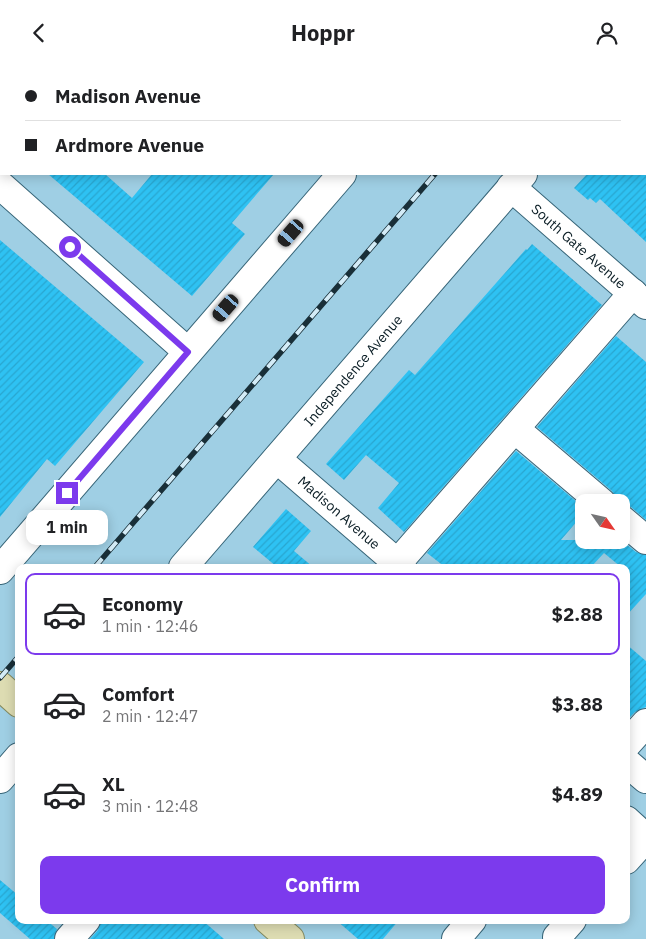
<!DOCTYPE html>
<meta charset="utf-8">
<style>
:root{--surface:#fff;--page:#f6f6f6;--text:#202124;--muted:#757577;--line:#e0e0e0;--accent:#7c3aed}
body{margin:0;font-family:"IBM Plex Sans",sans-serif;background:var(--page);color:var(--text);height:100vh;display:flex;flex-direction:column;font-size:19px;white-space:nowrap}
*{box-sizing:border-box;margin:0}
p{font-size:16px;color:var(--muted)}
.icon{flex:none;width:28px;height:28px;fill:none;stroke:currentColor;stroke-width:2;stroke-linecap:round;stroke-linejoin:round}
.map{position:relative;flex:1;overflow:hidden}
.sheet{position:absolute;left:15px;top:499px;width:615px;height:360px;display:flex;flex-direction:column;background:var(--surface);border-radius:10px;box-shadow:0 2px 12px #0003}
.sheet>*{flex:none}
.hud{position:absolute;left:0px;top:0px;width:646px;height:110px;box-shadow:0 2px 12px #0003;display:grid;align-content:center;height:110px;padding:0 25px;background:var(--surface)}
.needle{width:32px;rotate:124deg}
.tools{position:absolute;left:575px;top:429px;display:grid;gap:10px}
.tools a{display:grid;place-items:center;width:55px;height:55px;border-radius:10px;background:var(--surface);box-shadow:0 2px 12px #0003;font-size:25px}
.end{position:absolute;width:22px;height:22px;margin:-11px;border:6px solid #7c3aed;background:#fff;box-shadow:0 0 0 2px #fff}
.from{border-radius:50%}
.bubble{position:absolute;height:35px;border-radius:10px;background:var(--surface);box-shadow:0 2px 12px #0003;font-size:16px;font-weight:700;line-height:35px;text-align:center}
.car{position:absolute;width:15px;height:30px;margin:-15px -8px;border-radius:6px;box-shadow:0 0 4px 1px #0007;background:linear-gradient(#222 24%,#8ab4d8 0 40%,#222 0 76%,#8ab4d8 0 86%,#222 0)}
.hud b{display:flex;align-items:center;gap:18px;height:48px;font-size:19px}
.hud b+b{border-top:1px solid var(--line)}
.hud i{width:12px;height:12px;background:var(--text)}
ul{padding:9px 0 0;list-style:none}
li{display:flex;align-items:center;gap:15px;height:82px;margin:0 10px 8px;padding:0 15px;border:2px solid transparent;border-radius:10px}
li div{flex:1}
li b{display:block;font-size:19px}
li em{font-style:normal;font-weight:700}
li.on{border-color:var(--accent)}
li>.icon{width:45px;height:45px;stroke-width:1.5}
.cta{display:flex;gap:10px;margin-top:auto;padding:10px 25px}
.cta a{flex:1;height:58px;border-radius:10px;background:var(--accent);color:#fff;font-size:20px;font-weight:700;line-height:58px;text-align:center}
header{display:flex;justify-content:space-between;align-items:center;height:65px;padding:0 25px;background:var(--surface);font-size:22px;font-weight:700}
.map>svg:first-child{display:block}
</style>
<header><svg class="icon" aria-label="back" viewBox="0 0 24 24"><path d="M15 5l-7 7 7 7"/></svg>Hoppr<svg class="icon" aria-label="person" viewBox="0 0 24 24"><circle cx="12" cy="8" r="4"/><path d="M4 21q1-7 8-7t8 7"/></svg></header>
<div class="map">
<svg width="646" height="874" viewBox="0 0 646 874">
<defs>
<pattern id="building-hatch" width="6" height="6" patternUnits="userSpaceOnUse" patternTransform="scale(1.25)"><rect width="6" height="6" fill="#2ec2f3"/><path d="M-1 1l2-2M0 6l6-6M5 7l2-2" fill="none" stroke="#28a6d0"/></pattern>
</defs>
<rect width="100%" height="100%" fill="#9fcfe4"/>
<g fill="url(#building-hatch)">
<polygon points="48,109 105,109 132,133 152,109 274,109 232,158 245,169 192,231"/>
<polygon points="587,109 646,109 646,177 600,134 596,138 590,133 588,135 574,123"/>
<polygon points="0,175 144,297 55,401 47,394 0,452"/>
<polygon points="532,179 602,240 404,467 378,443 399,418 366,390 344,415 326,399 409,305 415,310 526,184 527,185"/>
<polygon points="616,271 646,297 646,455 631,442 621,439 612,426 537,362"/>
<polygon points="516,386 584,443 584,448 561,475 621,475 636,487 646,490 646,529 626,551 626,502 621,502 604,488 591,502 445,502 427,488"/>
<polygon points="286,444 311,466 294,486 313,502 277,502 253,482"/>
<polygon points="626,579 646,596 646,642 635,647 626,656"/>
<polygon points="0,815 19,831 19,855 46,855 57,864 54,874 30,874 0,848"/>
<polygon points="101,855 202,855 224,874 90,874 98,865"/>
<polygon points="336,855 399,855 383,874 358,874"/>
</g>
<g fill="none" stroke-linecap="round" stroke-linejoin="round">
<defs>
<g id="minor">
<polyline points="399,0 401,1"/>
<polyline points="435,1 436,0"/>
<polyline points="616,1 617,0"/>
<polyline points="0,120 188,287"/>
<path id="s1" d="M 511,122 L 646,240"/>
<polyline points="515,364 602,438"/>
<path id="s2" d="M 277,394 L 402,502"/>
<polyline points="621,454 646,475"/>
<path id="s3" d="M 183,502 L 523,109"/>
<polyline points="394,502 633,228"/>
<polyline points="0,505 342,109"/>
<polyline points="626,680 646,658"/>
<polyline points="626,697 646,714"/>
<polyline points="0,714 19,692"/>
<polyline points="626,755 646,773"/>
<polyline points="626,795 646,773"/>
<polyline points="69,874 86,855"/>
<polyline points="456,874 472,855"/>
<polyline points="559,874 557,872 572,855"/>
</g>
<g id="major">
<polyline points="0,621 19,638"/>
<polyline points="268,855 290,874"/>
</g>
</defs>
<use href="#minor" stroke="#376578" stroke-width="30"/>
<use href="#major" stroke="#848a5f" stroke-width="30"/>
<use href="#minor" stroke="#fff" stroke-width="28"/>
<use href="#major" stroke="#dddcb2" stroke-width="28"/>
<defs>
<g id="rail">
<polyline points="528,1 529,0"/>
<polyline points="95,502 435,109"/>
<polyline points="0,613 19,591"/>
</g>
</defs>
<use href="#rail" stroke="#192f38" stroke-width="5.5"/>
<use href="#rail" stroke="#d4ecf7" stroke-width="4" stroke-dasharray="11" stroke-linecap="butt"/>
</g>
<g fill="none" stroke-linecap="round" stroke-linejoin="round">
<polyline stroke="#7c3aed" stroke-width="6" points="67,428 188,287 70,182"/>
</g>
<g text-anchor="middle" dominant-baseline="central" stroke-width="4" stroke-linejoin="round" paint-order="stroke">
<g font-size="14" fill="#091c24" stroke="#d4ecf7">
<text stroke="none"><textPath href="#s1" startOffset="90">South Gate Avenue</textPath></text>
<text stroke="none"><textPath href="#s3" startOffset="260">Independence Avenue</textPath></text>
<text stroke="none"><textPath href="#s2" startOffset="82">Madison Avenue</textPath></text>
</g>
</g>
</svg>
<div class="tools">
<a><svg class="needle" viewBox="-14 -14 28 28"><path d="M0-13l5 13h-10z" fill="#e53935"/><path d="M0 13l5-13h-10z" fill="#757577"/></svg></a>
</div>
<i class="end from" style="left:70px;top:182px"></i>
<i class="end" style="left:67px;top:428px"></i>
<div class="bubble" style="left:26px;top:445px;width:82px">1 min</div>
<i class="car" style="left:291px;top:168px;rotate:221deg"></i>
<i class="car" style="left:226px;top:243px;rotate:221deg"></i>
<div class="hud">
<b><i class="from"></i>Madison Avenue</b>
<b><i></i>Ardmore Avenue</b>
</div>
<section class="sheet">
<ul>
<li class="on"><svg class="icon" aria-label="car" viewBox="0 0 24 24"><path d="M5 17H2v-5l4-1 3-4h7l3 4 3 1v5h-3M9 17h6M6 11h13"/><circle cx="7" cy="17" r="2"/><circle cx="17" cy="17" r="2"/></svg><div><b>Economy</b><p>1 min · 12:46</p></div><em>$2.88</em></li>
<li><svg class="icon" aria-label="car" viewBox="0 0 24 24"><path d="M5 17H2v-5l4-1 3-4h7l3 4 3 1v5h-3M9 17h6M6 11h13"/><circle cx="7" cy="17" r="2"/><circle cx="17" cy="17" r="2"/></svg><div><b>Comfort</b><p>2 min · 12:47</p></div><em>$3.88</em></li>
<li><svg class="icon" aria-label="car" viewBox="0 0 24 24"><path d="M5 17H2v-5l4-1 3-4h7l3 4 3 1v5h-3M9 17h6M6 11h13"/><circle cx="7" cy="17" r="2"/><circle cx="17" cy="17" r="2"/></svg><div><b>XL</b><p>3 min · 12:48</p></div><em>$4.89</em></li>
</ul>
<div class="cta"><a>Confirm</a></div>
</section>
</div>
